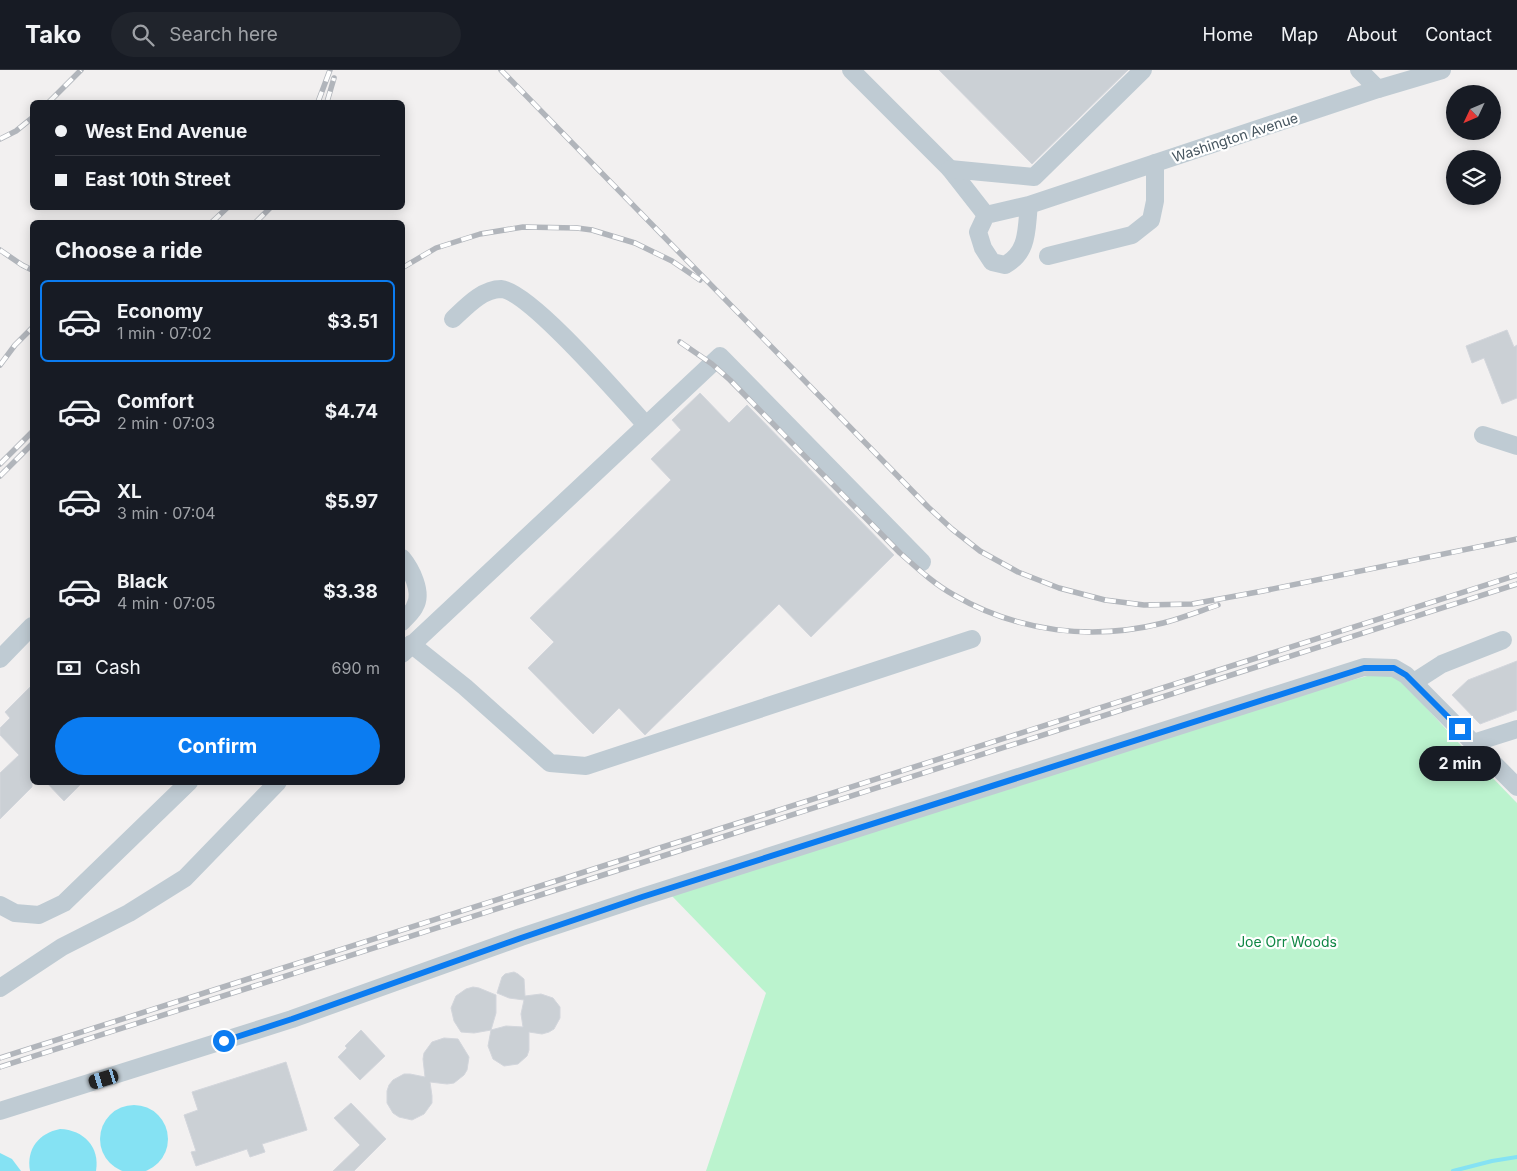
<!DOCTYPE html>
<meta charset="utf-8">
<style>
:root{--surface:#171b24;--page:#20242c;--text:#f1f3f6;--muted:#9ea1a6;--line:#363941;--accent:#0b7cf1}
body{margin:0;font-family:Inter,sans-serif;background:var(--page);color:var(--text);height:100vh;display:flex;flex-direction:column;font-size:19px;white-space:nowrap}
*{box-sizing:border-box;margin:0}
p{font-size:16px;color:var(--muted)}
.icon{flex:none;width:28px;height:28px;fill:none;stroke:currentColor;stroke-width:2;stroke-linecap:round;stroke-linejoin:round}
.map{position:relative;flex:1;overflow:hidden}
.side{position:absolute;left:30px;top:150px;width:375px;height:565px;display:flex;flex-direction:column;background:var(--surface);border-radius:8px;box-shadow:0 2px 12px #0003}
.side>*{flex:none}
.banner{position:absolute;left:30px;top:30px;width:375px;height:110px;border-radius:8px;box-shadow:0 2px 12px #0003;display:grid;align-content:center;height:110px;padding:0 25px;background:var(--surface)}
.needle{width:32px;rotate:226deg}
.tools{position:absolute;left:1446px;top:15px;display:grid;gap:10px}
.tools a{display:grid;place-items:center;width:55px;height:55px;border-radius:50%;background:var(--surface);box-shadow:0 2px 12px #0003;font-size:25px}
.end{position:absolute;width:22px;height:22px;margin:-11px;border:6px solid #0b7cf1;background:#fff;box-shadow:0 0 0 2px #fff}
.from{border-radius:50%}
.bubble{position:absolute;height:35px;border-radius:18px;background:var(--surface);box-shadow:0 2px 12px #0003;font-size:16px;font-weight:700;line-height:35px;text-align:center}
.car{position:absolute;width:15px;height:30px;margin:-15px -8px;border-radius:6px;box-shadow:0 0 4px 1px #0007;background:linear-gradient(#222 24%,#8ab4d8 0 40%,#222 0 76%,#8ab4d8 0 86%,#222 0)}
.banner b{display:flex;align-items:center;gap:18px;height:48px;font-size:19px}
.banner b+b{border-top:1px solid var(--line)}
.banner i{width:12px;height:12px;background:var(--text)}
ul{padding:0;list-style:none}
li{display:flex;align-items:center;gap:15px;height:82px;margin:0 10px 8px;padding:0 15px;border:2px solid transparent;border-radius:8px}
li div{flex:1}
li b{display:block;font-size:19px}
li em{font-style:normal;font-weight:700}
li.current{border-color:var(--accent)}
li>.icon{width:45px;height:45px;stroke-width:1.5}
h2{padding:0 25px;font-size:22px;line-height:60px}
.pay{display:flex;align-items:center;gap:12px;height:55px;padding:0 25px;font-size:19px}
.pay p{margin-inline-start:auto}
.primary-button{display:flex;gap:10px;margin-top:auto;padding:10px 25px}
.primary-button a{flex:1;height:58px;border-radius:30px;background:var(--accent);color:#fff;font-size:20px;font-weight:700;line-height:58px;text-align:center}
header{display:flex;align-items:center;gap:30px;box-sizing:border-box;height:70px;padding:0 25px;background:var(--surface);border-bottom:1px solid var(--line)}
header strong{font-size:24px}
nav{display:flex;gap:28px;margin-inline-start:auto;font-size:18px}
.search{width:350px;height:45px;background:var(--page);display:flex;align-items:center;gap:12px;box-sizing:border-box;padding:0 18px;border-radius:28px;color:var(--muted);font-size:19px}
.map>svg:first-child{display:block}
</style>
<header>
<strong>Tako</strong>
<div class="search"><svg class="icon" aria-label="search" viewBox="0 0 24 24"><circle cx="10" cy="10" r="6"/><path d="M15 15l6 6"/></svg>Search here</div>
<nav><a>Home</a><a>Map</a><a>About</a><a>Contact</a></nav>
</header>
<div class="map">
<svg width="1517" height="1101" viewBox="0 0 1517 1101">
<rect width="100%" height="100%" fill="#f2f0f0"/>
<polygon fill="#bbf3ce" points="1371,605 1390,606 1400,610 1412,622 1455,669 1517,733 1517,1101 706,1101 766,923 671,825 1334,615"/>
<g fill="#85e2f3">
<circle cx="134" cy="1069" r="34"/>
<path d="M 60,1059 C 84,1060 100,1077 96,1101 L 30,1101 C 26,1079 39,1063 60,1059 Z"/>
<polygon points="0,1083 12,1089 21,1101 0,1101"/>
</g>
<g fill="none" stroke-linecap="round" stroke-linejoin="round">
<polyline stroke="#85e2f3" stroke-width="4" points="1453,1101 1492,1091 1517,1087"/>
</g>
<g fill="#cbd0d5" stroke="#d3d6dc">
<polygon points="939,0 1128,0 1032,94"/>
<polygon points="1507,260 1514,277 1517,275 1517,328 1502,334 1484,288 1472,293 1466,276"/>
<polygon points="700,323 729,353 747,335 894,485 811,567 779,534 645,665 619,638 593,664 528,598 554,572 530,548 671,410 651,389 681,360 672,350"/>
<polygon points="1517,591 1517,640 1480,654 1452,625 1468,610"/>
<polygon points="32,615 32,717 0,749 0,703 19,685 0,665 0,658 10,648 5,642"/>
<polygon points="46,712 83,712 64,731"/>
<polygon points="514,902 518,904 524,909 525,926 541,924 553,928 560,937 560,948 554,959 549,962 542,964 529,962 529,980 527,986 518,994 504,996 493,989 488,976 491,960 506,956 523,957 521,944 524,930 509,928 497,923 502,907 505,904"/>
<polygon points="473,917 479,918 496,925 496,943 491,960 474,963 461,962 454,951 451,938 456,926 466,919"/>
<polygon points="361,960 385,986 360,1010 338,987 347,978 345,976"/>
<polygon points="444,968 458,969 469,987 467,1000 464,1005 454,1013 447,1014 430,1012 432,1026 432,1033 424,1044 412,1050 399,1047 393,1043 387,1033 387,1021 389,1015 393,1010 404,1004 410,1004 425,1007 423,989 424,983 432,972"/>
<polygon points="286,992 307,1060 262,1074 265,1082 250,1087 247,1079 196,1096 191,1082 196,1081 184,1045 198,1040 192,1022"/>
<polygon points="351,1033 386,1069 354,1101 333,1101 360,1075 334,1048"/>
</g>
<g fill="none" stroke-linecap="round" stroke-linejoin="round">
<g stroke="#bfcbd3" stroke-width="18">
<polyline points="851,0 950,99 986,145"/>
<polyline points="1359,0 1378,19"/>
<polyline points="950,99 1034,107 1143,0"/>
<path d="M 1029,135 C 1026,159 1029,182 1005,195 L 992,192 L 983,178 L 978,162 L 986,145 L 1029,135 L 1378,19 L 1442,0"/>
<polyline points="1048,186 1132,165 1151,150 1155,131 1155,93"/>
<path d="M 453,249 C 466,237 482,219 501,219 C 530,221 623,330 646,355"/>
<polyline points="1483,365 1517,376"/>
<path d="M 402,488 C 411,499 423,522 415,536 C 413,542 406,547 402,552"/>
<polyline points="411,574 465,617 550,693 586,696 972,569"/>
<polyline points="402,584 720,286 922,492"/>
<polyline points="0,589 32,556"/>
<polyline points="1414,612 1442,594 1503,570"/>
<polyline points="1473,673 1517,659"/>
<polyline points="0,835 15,843 39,845 64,833 189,712"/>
<polyline points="0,918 62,877 129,843 185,808 278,712"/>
<polyline points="0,1041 292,949 521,867 642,827 1364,597 1394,598 1406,605 1517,717"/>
</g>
<defs>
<g id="rail">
<polyline points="501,0 928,437 952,459 980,481 1018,502 1059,518 1105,530 1144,535 1192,534 1263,521 1517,469"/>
<polyline points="49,32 81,0"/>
<polyline points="318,32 330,0"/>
<polyline points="327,32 334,8"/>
<polyline points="0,69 16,61 32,48"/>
<polyline points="212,152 227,138"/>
<polyline points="256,152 270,138"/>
<polyline points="0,180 22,195 32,200"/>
<polyline points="402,198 436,178 480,164 523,157 577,158 592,160 635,173 672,191 700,210"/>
<path d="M 680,272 L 712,294 L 730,310 L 900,483 C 917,498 934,514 954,525 C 1018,562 1092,571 1163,553 C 1182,548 1200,541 1218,535"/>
<polyline points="0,295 15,275 32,258"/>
<polyline points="0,394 32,362"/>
<polyline points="0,406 32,374"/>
<polyline points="0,988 1517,505"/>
<polyline points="0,997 1517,514"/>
</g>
</defs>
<use href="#rail" stroke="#b1b5bb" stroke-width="5.5"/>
<use href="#rail" stroke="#fff" stroke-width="4" stroke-dasharray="11" stroke-linecap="butt"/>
</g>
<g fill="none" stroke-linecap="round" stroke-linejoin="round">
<polyline stroke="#0b7cf1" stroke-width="6" points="224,971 292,949 521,868 642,827 1364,598 1394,598 1406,605 1460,659"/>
</g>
<g text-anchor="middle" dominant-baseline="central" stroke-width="4.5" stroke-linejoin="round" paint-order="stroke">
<g font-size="14" fill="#46555f" stroke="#fff">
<text transform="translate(1235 67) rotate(-18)">Washington Avenue</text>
</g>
<g font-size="14" fill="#108745" stroke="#fff">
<text x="1287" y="871">Joe Orr Woods</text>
</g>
</g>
</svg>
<div class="tools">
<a><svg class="needle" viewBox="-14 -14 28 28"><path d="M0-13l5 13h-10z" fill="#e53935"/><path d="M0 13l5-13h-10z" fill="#9ea1a6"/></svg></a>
<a><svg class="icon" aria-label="layers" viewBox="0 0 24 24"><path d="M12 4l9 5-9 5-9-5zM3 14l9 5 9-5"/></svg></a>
</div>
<i class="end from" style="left:224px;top:971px"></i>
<i class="end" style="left:1460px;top:659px"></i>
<div class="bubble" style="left:1419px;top:676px;width:82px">2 min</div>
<i class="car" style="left:104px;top:1009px;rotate:253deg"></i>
<div class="banner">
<b><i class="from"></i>West End Avenue</b>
<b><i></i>East 10th Street</b>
</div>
<section class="side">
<h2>Choose a ride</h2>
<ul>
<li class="current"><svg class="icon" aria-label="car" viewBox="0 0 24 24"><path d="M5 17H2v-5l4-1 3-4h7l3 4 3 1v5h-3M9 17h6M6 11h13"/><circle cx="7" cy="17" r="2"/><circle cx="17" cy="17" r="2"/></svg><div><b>Economy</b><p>1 min · 07:02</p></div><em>$3.51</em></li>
<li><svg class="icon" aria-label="car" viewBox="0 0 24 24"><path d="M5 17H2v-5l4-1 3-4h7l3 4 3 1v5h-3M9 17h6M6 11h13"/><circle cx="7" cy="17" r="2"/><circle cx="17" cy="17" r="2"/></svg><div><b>Comfort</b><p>2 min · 07:03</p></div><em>$4.74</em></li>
<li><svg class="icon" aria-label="car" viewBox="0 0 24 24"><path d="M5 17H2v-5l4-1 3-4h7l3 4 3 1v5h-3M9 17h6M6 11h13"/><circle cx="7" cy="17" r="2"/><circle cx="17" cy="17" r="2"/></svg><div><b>XL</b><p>3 min · 07:04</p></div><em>$5.97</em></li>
<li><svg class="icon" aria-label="car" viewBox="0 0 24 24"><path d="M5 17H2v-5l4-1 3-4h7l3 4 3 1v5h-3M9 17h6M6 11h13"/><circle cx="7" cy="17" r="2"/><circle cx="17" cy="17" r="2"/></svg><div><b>Black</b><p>4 min · 07:05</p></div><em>$3.38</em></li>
</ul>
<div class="pay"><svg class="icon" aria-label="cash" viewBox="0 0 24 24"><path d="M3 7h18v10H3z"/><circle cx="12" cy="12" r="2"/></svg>Cash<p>690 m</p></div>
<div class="primary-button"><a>Confirm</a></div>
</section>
</div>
